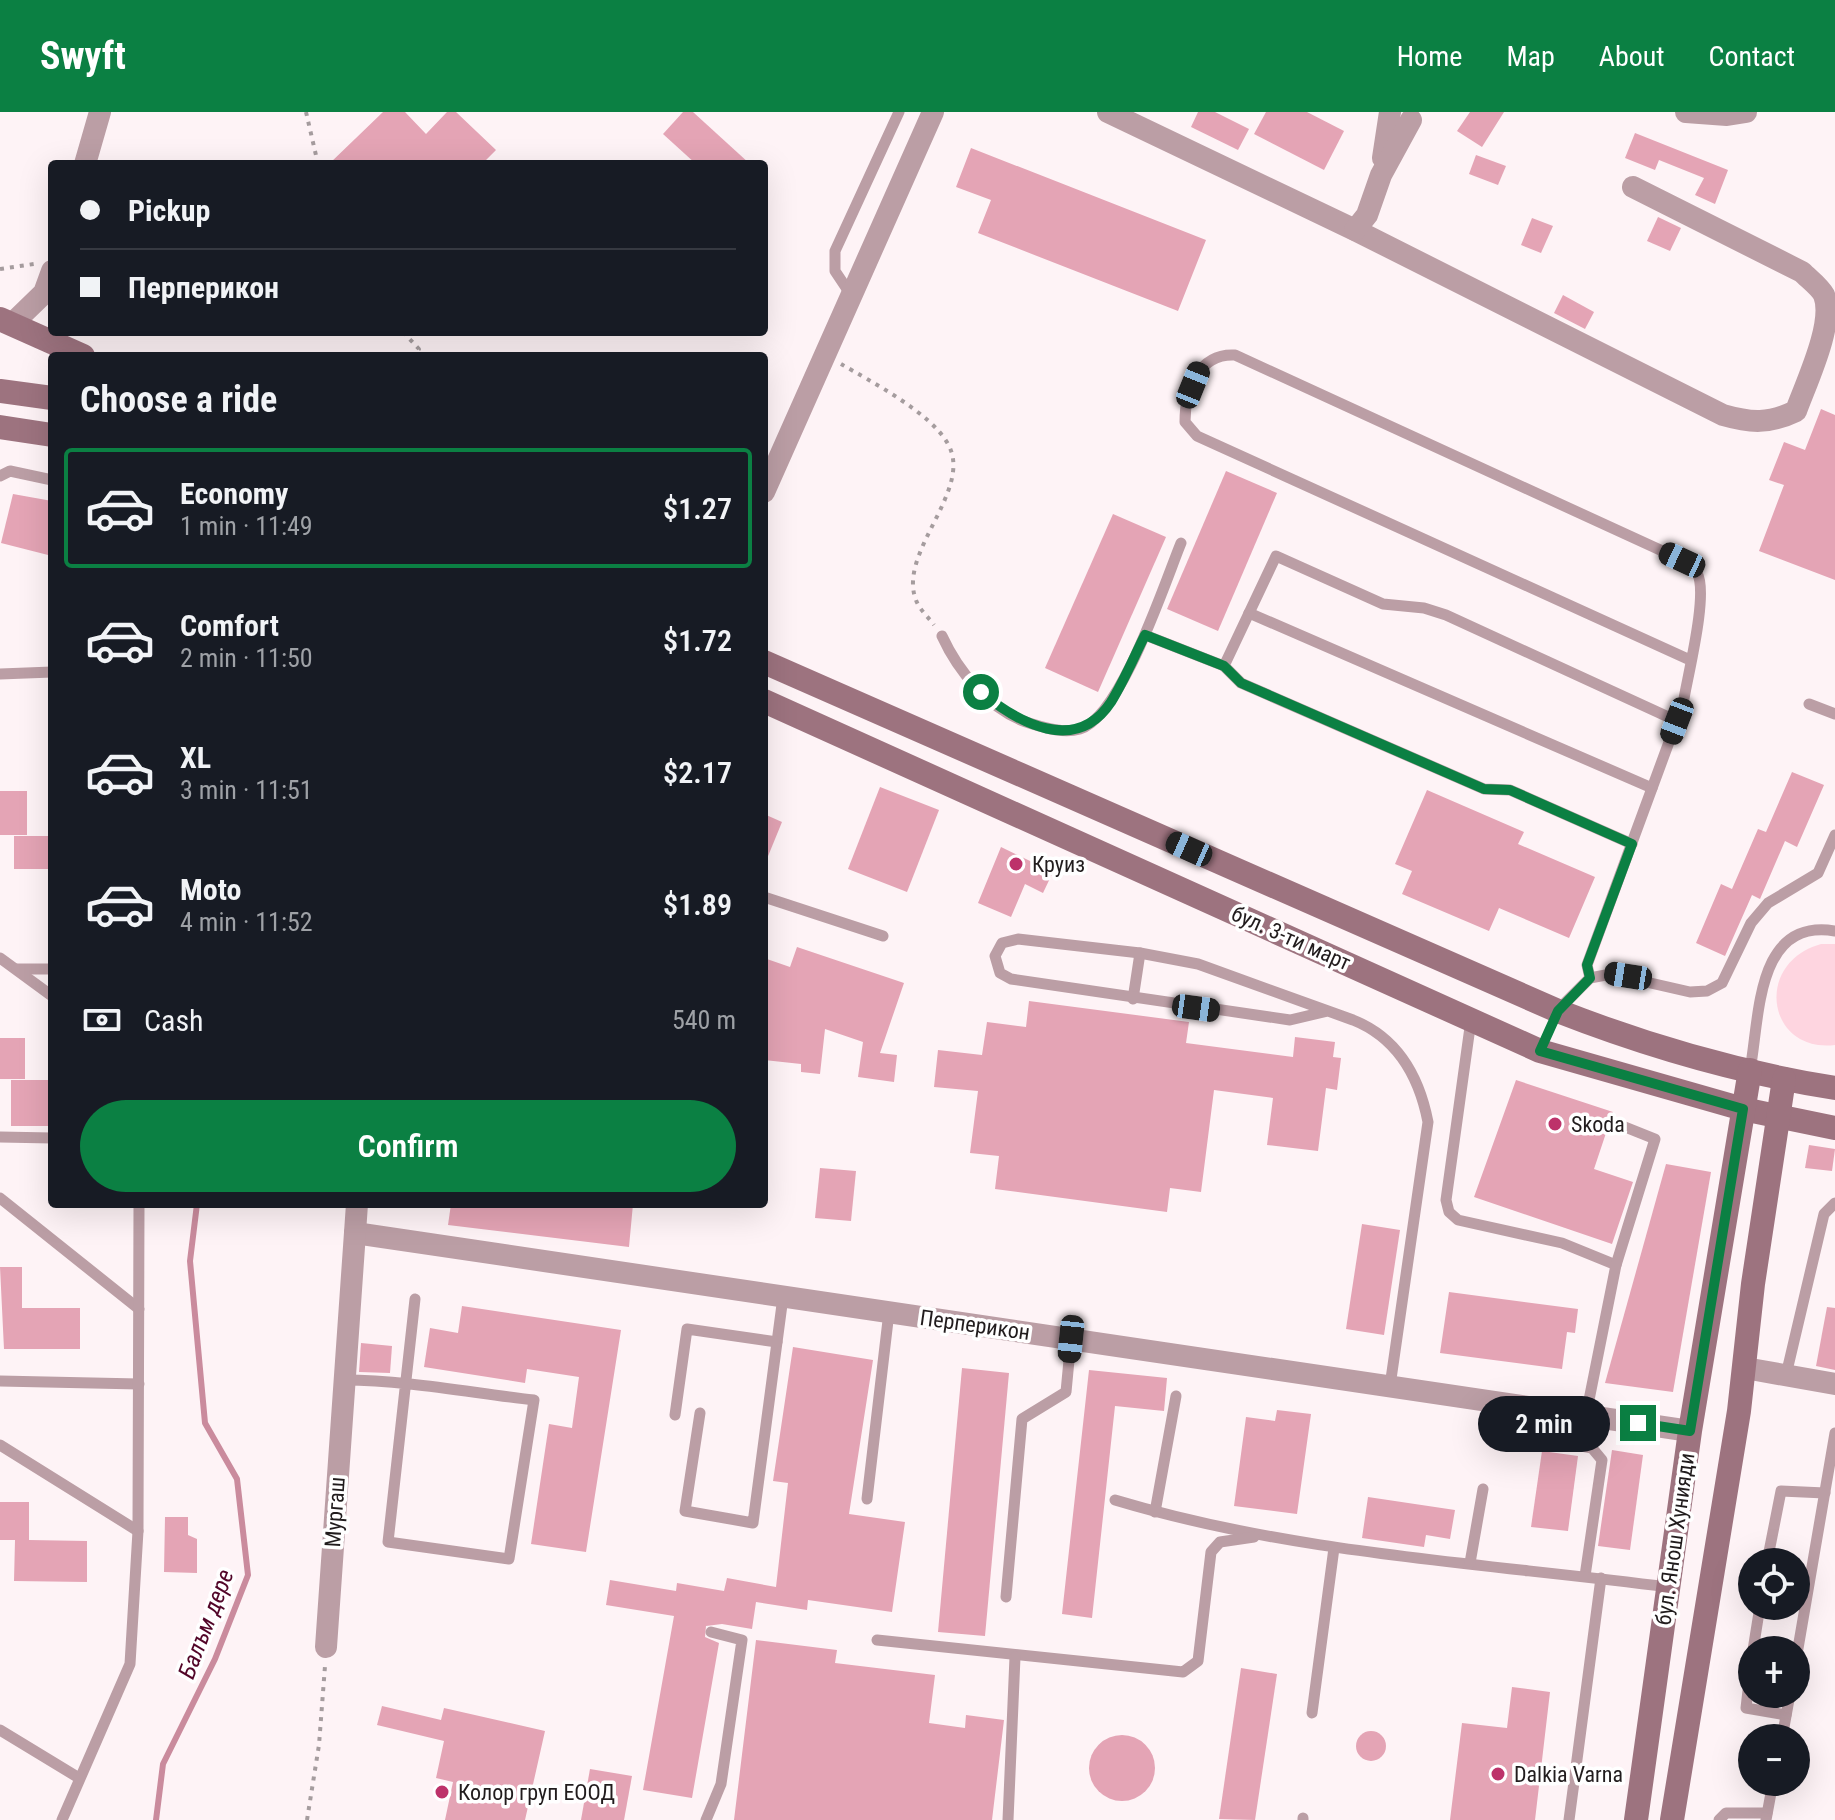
<!DOCTYPE html>
<meta charset="utf-8">
<style>
:root{--surface:#171b24;--page:#20242c;--text:#f1f3f6;--muted:#9ea1a6;--line:#363941;--accent:#0b8043}
body{margin:0;font-family:"Roboto Condensed",sans-serif;background:var(--page);color:var(--text);height:100vh;display:flex;flex-direction:column;font-size:30px;white-space:nowrap}
*{box-sizing:border-box;margin:0}
p{font-size:26px;color:var(--muted)}
.icon{flex:none;width:44px;height:44px;fill:none;stroke:currentColor;stroke-width:2;stroke-linecap:round;stroke-linejoin:round}
.map{position:relative;flex:1;overflow:hidden}
.drawer{position:absolute;left:48px;top:240px;width:720px;height:856px;display:flex;flex-direction:column;background:var(--surface);border-radius:8px;box-shadow:0 8px 32px #0002}
.drawer>*{flex:none}
.top-card{position:absolute;left:48px;top:48px;width:720px;height:176px;border-radius:8px;box-shadow:0 8px 32px #0002;display:grid;align-content:center;height:176px;padding:0 32px;background:var(--surface)}
.controls{position:absolute;left:1738px;top:1436px;display:grid;gap:16px}
.controls a{display:grid;place-items:center;width:72px;height:72px;border-radius:50%;background:var(--surface);box-shadow:0 8px 32px #0002;font-size:40px}
.end{position:absolute;width:36px;height:36px;margin:-18px;border:10px solid #0b8043;background:#fff;box-shadow:0 0 0 4px #fff}
.from{border-radius:50%}
.bubble{position:absolute;height:56px;border-radius:28px;background:var(--surface);box-shadow:0 8px 32px #0002;font-size:26px;font-weight:600;line-height:56px;text-align:center}
.car{position:absolute;width:24px;height:48px;margin:-24px -12px;border-radius:10px;box-shadow:0 0 6px 2px #0007;background:linear-gradient(#222 24%,#8ab4d8 0 40%,#222 0 76%,#8ab4d8 0 86%,#222 0)}
.top-card b{display:flex;align-items:center;gap:28px;height:76px;font-size:30px}
.top-card b+b{border-top:2px solid var(--line)}
.top-card i{width:20px;height:20px;background:var(--text)}
ul{padding:0;list-style:none}
li{display:flex;align-items:center;gap:24px;height:120px;margin:0 16px 12px;padding:0 16px;border:4px solid transparent;border-radius:8px}
li div{flex:1}
li b{display:block;font-size:30px}
li em{font-style:normal;font-weight:600}
li.on{border-color:var(--accent)}
li>.icon{width:72px;height:72px;stroke-width:1.5}
h2{padding:0 32px;font-size:36px;line-height:96px}
.pay{display:flex;align-items:center;gap:20px;height:88px;padding:0 32px;font-size:30px}
.pay p{margin-inline-start:auto}
.cta{display:flex;gap:16px;margin-top:auto;padding:16px 32px}
.cta a{flex:1;height:92px;border-radius:48px;background:var(--accent);color:#fff;font-size:32px;font-weight:600;line-height:92px;text-align:center}
header{display:flex;align-items:center;gap:48px;box-sizing:border-box;height:112px;padding:0 40px;background:var(--accent);color:#fff}
header strong{font-size:38px}
nav{display:flex;gap:44px;margin-inline-start:auto;font-size:28px}
.map>svg:first-child{display:block}
</style>
<header>
<strong>Swyft</strong>
<nav><a>Home</a><a>Map</a><a>About</a><a>Contact</a></nav>
</header>
<div class="map">
<svg width="1835" height="1708" viewBox="0 0 1835 1708">
<rect width="100%" height="100%" fill="#fef3f6"/>
<path fill="#fed5e0" d="M 1821,832 L 1835,832 L 1835,933 C 1767,941 1753,851 1821,832 Z"/>
<g fill="none" stroke-linecap="round" stroke-linejoin="round">
<polyline stroke="#ca8b9d" stroke-width="6" points="156,1708 163,1652 215,1547 248,1463 237,1367 205,1311 190,1149 197,1092"/>
</g>
<g fill="#e4a4b5">
<polygon points="383,0 405,0 426,22 447,0 456,0 496,38 482,52 329,52"/>
<polygon points="683,0 693,0 750,52 696,52 663,22"/>
<polygon points="1198,0 1215,0 1249,17 1238,38 1191,15"/>
<polygon points="1266,0 1307,0 1344,19 1324,58 1254,22"/>
<polygon points="1470,0 1504,0 1482,35 1457,19"/>
<polygon points="1635,21 1728,58 1715,92 1695,83 1704,66 1659,48 1655,58 1625,46"/>
<polygon points="971,36 1206,128 1178,199 978,121 991,88 956,75"/>
<polygon points="1476,43 1506,54 1498,73 1469,62"/>
<polygon points="1658,105 1681,116 1670,139 1647,129"/>
<polygon points="1532,106 1553,114 1541,141 1521,133"/>
<polygon points="1563,183 1594,200 1585,217 1554,201"/>
<polygon points="1821,297 1835,303 1835,468 1759,439 1784,373 1769,368 1784,330 1805,338"/>
<polygon points="1226,359 1277,381 1218,519 1167,497"/>
<polygon points="13,382 52,389 52,444 1,431"/>
<polygon points="1113,402 1166,425 1098,580 1045,556"/>
<polygon points="1792,660 1824,673 1797,735 1785,729 1760,787 1752,783 1725,844 1696,831 1721,772 1732,777 1758,717 1766,720"/>
<polygon points="880,675 939,698 907,780 848,757"/>
<polygon points="1427,678 1524,720 1518,732 1595,765 1569,826 1499,796 1489,819 1402,782 1412,759 1395,752"/>
<rect x="0" y="679" width="27" height="44"/>
<polygon points="764,702 782,710 764,754"/>
<rect x="14" y="724" width="38" height="33"/>
<polygon points="1001,735 1053,760 1043,781 1025,772 1011,805 978,791"/>
<polygon points="797,835 904,871 880,941 897,943 894,970 858,965 863,930 825,917 820,962 801,960 801,952 764,948 767,910 764,909 764,846 790,855"/>
<polygon points="1029,889 1189,910 1186,931 1293,945 1295,925 1335,930 1333,945 1341,946 1337,978 1326,976 1318,1039 1267,1033 1273,986 1214,978 1201,1080 1170,1076 1167,1100 995,1077 999,1044 970,1041 978,979 934,975 938,938 982,943 987,910 1026,915"/>
<rect x="0" y="926" width="25" height="41"/>
<rect x="11" y="968" width="41" height="46"/>
<polygon points="1516,968 1613,1000 1594,1057 1633,1070 1612,1132 1474,1085"/>
<polygon points="1809,1033 1835,1037 1832,1059 1805,1056"/>
<polygon points="1666,1052 1711,1060 1673,1280 1605,1271"/>
<polygon points="820,1056 856,1059 851,1109 815,1106"/>
<polygon points="451,1092 633,1092 629,1135 448,1113"/>
<polygon points="1362,1112 1400,1118 1384,1223 1346,1217"/>
<polygon points="0,1155 22,1155 22,1196 80,1196 80,1237 4,1237"/>
<polygon points="1449,1180 1578,1197 1575,1221 1567,1220 1562,1257 1440,1241"/>
<polygon points="462,1194 621,1218 586,1440 531,1432 549,1312 572,1316 579,1265 527,1257 525,1271 424,1255 430,1216 458,1221"/>
<polygon points="1827,1195 1835,1196 1835,1258 1816,1254"/>
<polygon points="361,1231 392,1234 390,1261 359,1260"/>
<polygon points="793,1235 873,1248 849,1402 905,1410 892,1500 808,1488 807,1498 756,1490 752,1517 722,1512 706,1514 705,1525 719,1531 692,1686 643,1678 674,1504 606,1493 610,1468 676,1479 677,1471 724,1479 727,1466 776,1475 788,1371 773,1369"/>
<polygon points="962,1256 1009,1261 985,1524 938,1520"/>
<polygon points="1089,1258 1167,1266 1164,1299 1115,1294 1092,1506 1062,1502"/>
<polygon points="1277,1298 1311,1302 1297,1402 1234,1394 1246,1305 1275,1309"/>
<polygon points="1612,1338 1643,1343 1630,1438 1598,1434"/>
<polygon points="1542,1339 1578,1344 1568,1419 1531,1415"/>
<polygon points="1368,1385 1455,1398 1450,1427 1426,1423 1424,1435 1362,1426"/>
<polygon points="0,1390 29,1390 29,1428 87,1429 87,1470 14,1469 15,1428 0,1428"/>
<polygon points="165,1405 188,1405 188,1423 197,1427 197,1461 164,1460"/>
<polygon points="756,1528 837,1538 835,1551 935,1563 929,1611 965,1616 966,1603 1004,1608 992,1708 734,1708"/>
<polygon points="1241,1556 1277,1562 1255,1708 1219,1707"/>
<polygon points="1512,1575 1550,1580 1535,1708 1450,1708 1462,1611 1507,1616"/>
<polygon points="382,1594 441,1608 444,1596 545,1619 525,1708 445,1708 453,1670 436,1666 444,1629 377,1613"/>
<circle cx="1371" cy="1634" r="15"/>
<circle cx="1122" cy="1656" r="33"/>
<polygon points="590,1657 632,1664 624,1708 581,1708"/>
</g>
<g fill="none" stroke-linecap="round" stroke-linejoin="round">
<g stroke="#a59c9e" stroke-width="4" stroke-dasharray="4 6" stroke-linecap="butt">
<polyline points="306,0 318,52"/>
<polyline points="0,157 34,152"/>
<polyline points="403,220 419,237 412,244"/>
<path d="M 841,252 C 872,270 931,301 948,332 C 974,378 897,440 916,488 C 919,497 929,506 934,513"/>
<polyline points="307,1708 319,1633 325,1554"/>
</g>
<g stroke="#bb9ea5" stroke-width="11">
<polyline points="851,183 835,159 835,139 899,0"/>
<polyline points="0,364 10,359 52,368"/>
<polyline points="1249,501 1652,676"/>
<polyline points="1145,523 1224,554"/>
<path d="M 942,524 C 958,559 989,597 1026,610 C 1043,615 1062,622 1080,617 C 1121,605 1165,470 1181,431"/>
<polyline points="0,562 52,560"/>
<polyline points="1809,592 1835,602"/>
<polyline points="1632,732 1510,678 1484,677 1241,571 1224,554 1276,444 1383,492 1424,496 1446,503 1677,609"/>
<polyline points="764,785 883,824"/>
<polyline points="0,846 52,884"/>
<polyline points="17,857 52,857"/>
<path d="M 1590,866 L 1587,853 L 1683,592 C 1687,566 1709,481 1697,461 C 1694,456 1687,451 1682,448 L 1235,243 C 1199,241 1185,277 1185,310 L 1197,324 L 1690,548"/>
<polyline points="1133,887 1140,841"/>
<polyline points="1558,898 1590,866 1611,862 1690,880 1707,879 1722,871 1751,811 1768,791 1818,761 1835,723"/>
<path d="M 1328,899 L 1290,908 L 1011,867 L 1000,861 L 995,844 L 1002,831 L 1018,827 L 1140,841 L 1198,852 L 1353,908 C 1398,926 1419,964 1428,1010 L 1390,1274"/>
<polyline points="1471,908 1446,1088 1449,1100 1458,1108 1562,1131 1616,1153"/>
<path d="M 1750,958 C 1760,906 1755,806 1835,819"/>
<polyline points="0,1025 52,1026"/>
<polyline points="0,1086 139,1197"/>
<polyline points="1786,1263 1824,1102 1835,1091"/>
<path d="M 344,1268 C 407,1268 472,1281 534,1288 L 509,1447 L 388,1430 L 415,1187"/>
<polyline points="0,1269 139,1272"/>
<polyline points="700,1301 685,1399 753,1411 783,1185"/>
<polyline points="675,1303 687,1217 777,1230"/>
<polyline points="1586,1303 1616,1153 1655,1027 1620,1013"/>
<polyline points="1560,1330 1592,1336 1602,1348 1585,1464"/>
<polyline points="0,1333 138,1419"/>
<polyline points="867,1387 889,1200"/>
<path d="M 1115,1388 C 1295,1442 1483,1451 1668,1475"/>
<polyline points="1155,1400 1176,1284"/>
<polyline points="1767,1450 1781,1379 1825,1381"/>
<polyline points="1470,1451 1483,1377"/>
<polyline points="1006,1485 1022,1307 1066,1280 1071,1227"/>
<polyline points="877,1528 1183,1560 1198,1549 1211,1440 1220,1430 1254,1425"/>
<polyline points="1753,1538 1760,1494"/>
<polyline points="1752,1543 1746,1596 1786,1603"/>
<polyline points="1796,1548 1835,1321"/>
<polyline points="1312,1601 1334,1436"/>
<polyline points="0,1618 79,1666"/>
<polyline points="1782,1626 1790,1582"/>
<polyline points="62,1708 130,1552 138,1419 139,1092"/>
<polyline points="706,1708 721,1672 742,1528 711,1520"/>
<polyline points="1008,1708 1015,1545"/>
<polyline points="1303,1708 1303,1706"/>
<polyline points="1569,1708 1601,1466"/>
<polyline points="1719,1708 1726,1701 1767,1701"/>
<polyline points="1766,1708 1773,1670"/>
</g>
<g stroke="#bb9ea5" stroke-width="22">
<path d="M 1108,0 L 1355,118 L 1723,303 C 1751,311 1769,312 1796,299 C 1806,271 1835,211 1824,183 C 1820,175 1809,167 1802,160 L 1633,75"/>
<polyline points="1686,0 1727,3 1746,0"/>
<polyline points="1383,46 1390,0"/>
<polyline points="85,52 100,0"/>
<polyline points="1355,118 1367,103 1381,63 1411,8"/>
<polyline points="12,212 44,181 52,159"/>
<polyline points="764,380 933,0"/>
<polyline points="355,1121 1690,1319"/>
<polyline points="1745,1256 1835,1272"/>
<polyline points="326,1535 357,1092"/>
</g>
<g stroke="#9d737f" stroke-width="24">
<polyline points="0,207 83,244"/>
<polyline points="0,279 52,286"/>
<polyline points="0,315 52,323"/>
<path d="M 764,550 L 1558,899 C 1645,933 1742,961 1835,976"/>
<polyline points="764,589 1540,939 1743,997 1835,1016"/>
<polyline points="1636,1708 1690,1319 1750,958"/>
<polyline points="1672,1708 1739,1299 1753,1172 1784,967"/>
</g>
</g>
<g fill="none" stroke-linecap="round" stroke-linejoin="round">
<path stroke="#0b8043" stroke-width="10" d="M 981,580 C 1018,611 1076,643 1111,590 C 1124,569 1134,545 1145,523 L 1224,554 L 1241,571 L 1484,677 L 1510,678 L 1632,732 L 1587,853 L 1590,866 L 1558,899 L 1540,939 L 1743,997 L 1690,1319 L 1638,1311"/>
</g>
<g fill="#bd326a" stroke="#fff" stroke-width="3">
<circle cx="1016" cy="752" r="8"/>
<circle cx="1555" cy="1012" r="8"/>
<circle cx="1498" cy="1662" r="8"/>
<circle cx="442" cy="1680" r="8"/>
</g>
<g text-anchor="middle" dominant-baseline="central" stroke-width="7" stroke-linejoin="round" paint-order="stroke">
<g font-size="22" fill="#211c1d" stroke="#fff" text-anchor="start">
<text x="1032" y="752">Круиз</text>
<text x="1571" y="1012">Skoda</text>
<text x="1514" y="1662">Dalkia Varna</text>
<text x="458" y="1680">Колор груп ЕООД</text>
</g>
<g font-size="22" fill="#211c1d" stroke="#fff">
<text transform="translate(1291 826) rotate(24)">бул. 3-ти март</text>
<text transform="translate(975 1213) rotate(8)">Перперикон</text>
<text transform="translate(335 1400) rotate(-86)">Мургаш</text>
<text transform="translate(1675 1427) rotate(-82)">бул. Янош Хунияди</text>
</g>
<g font-size="24" font-style="italic" fill="#520528" stroke="#fff">
<text transform="translate(206 1512) rotate(-69)">Балъм дере</text>
</g>
</g>
</svg>
<div class="controls">
<a><svg class="icon" aria-label="locate" viewBox="0 0 24 24"><circle cx="12" cy="12" r="6"/><path d="M12 2v4M12 18v4M2 12h4M18 12h4"/></svg></a>
<a>+</a>
<a>−</a>
</div>
<i class="end from" style="left:981px;top:580px"></i>
<i class="end" style="left:1638px;top:1311px"></i>
<div class="bubble" style="left:1478px;top:1284px;width:132px">2 min</div>
<i class="car" style="left:1193px;top:273px;rotate:22deg"></i>
<i class="car" style="left:1682px;top:448px;rotate:295deg"></i>
<i class="car" style="left:1677px;top:609px;rotate:201deg"></i>
<i class="car" style="left:1189px;top:737px;rotate:294deg"></i>
<i class="car" style="left:1628px;top:864px;rotate:279deg"></i>
<i class="car" style="left:1196px;top:896px;rotate:98deg"></i>
<i class="car" style="left:1071px;top:1227px;rotate:186deg"></i>
<div class="top-card">
<b><i class="from"></i>Pickup</b>
<b><i></i>Перперикон</b>
</div>
<section class="drawer">
<h2>Choose a ride</h2>
<ul>
<li class="on"><svg class="icon" aria-label="car" viewBox="0 0 24 24"><path d="M5 17H2v-5l4-1 3-4h7l3 4 3 1v5h-3M9 17h6M6 11h13"/><circle cx="7" cy="17" r="2"/><circle cx="17" cy="17" r="2"/></svg><div><b>Economy</b><p>1 min · 11:49</p></div><em>$1.27</em></li>
<li><svg class="icon" aria-label="car" viewBox="0 0 24 24"><path d="M5 17H2v-5l4-1 3-4h7l3 4 3 1v5h-3M9 17h6M6 11h13"/><circle cx="7" cy="17" r="2"/><circle cx="17" cy="17" r="2"/></svg><div><b>Comfort</b><p>2 min · 11:50</p></div><em>$1.72</em></li>
<li><svg class="icon" aria-label="car" viewBox="0 0 24 24"><path d="M5 17H2v-5l4-1 3-4h7l3 4 3 1v5h-3M9 17h6M6 11h13"/><circle cx="7" cy="17" r="2"/><circle cx="17" cy="17" r="2"/></svg><div><b>XL</b><p>3 min · 11:51</p></div><em>$2.17</em></li>
<li><svg class="icon" aria-label="car" viewBox="0 0 24 24"><path d="M5 17H2v-5l4-1 3-4h7l3 4 3 1v5h-3M9 17h6M6 11h13"/><circle cx="7" cy="17" r="2"/><circle cx="17" cy="17" r="2"/></svg><div><b>Moto</b><p>4 min · 11:52</p></div><em>$1.89</em></li>
</ul>
<div class="pay"><svg class="icon" aria-label="cash" viewBox="0 0 24 24"><path d="M3 7h18v10H3z"/><circle cx="12" cy="12" r="2"/></svg>Cash<p>540 m</p></div>
<div class="cta"><a>Confirm</a></div>
</section>
</div>
